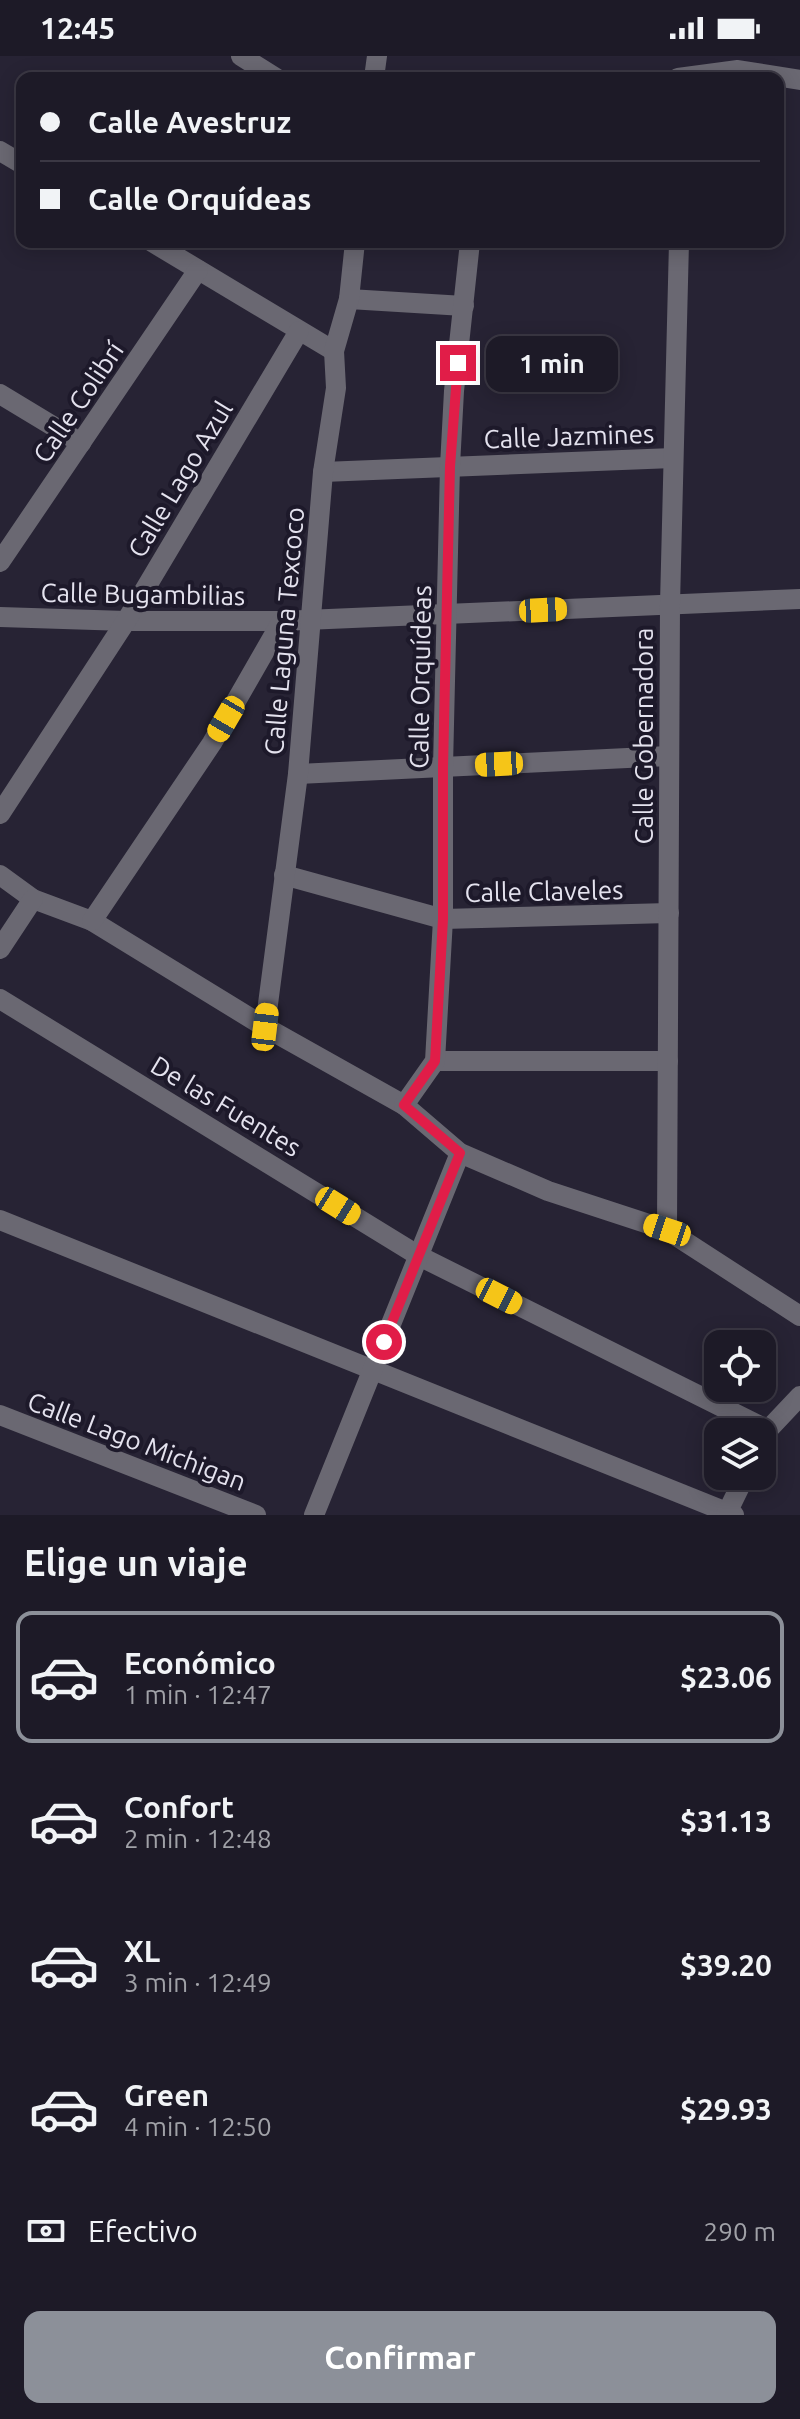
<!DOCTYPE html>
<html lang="es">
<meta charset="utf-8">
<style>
:root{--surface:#1d1a27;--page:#2a2733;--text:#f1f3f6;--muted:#a0a1a7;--line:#3b3844;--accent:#8c9099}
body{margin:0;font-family:Ubuntu,sans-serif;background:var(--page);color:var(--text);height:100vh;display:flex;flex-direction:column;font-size:30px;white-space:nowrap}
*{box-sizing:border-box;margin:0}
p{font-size:26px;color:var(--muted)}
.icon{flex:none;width:44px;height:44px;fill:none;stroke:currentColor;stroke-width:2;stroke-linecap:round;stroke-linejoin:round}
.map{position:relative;height:1459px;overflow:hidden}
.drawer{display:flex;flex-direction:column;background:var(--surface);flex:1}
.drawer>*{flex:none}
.banner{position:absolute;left:16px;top:16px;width:768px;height:176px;border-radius:16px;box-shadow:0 4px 20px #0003,0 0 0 2px var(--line);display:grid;align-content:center;height:176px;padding:0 24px;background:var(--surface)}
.tools{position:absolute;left:704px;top:1274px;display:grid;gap:16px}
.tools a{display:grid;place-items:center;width:72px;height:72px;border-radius:16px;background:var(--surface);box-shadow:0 4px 20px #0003,0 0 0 2px var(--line);font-size:40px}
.end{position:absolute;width:36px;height:36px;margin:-18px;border:10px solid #e11d48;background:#fff;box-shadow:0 0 0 4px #fff}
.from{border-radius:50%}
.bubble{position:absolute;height:56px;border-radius:16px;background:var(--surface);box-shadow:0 4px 20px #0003,0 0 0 2px var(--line);font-size:26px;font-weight:600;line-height:56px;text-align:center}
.car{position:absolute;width:24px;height:48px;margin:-24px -12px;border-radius:10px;box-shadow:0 0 6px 2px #0007;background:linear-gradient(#f5c518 24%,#345 0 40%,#f5c518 0 76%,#345 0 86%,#f5c518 0)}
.banner b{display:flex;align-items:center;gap:28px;height:76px;font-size:30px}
.banner b+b{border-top:2px solid var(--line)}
.banner i{width:20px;height:20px;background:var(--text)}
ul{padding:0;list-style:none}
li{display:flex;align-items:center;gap:24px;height:132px;margin:0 16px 12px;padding:0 8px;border:4px solid transparent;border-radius:16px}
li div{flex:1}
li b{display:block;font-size:30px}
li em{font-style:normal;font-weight:600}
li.on{border-color:var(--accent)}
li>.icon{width:72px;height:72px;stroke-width:1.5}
h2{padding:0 24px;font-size:36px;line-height:96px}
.pay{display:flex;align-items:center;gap:20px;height:88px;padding:0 24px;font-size:30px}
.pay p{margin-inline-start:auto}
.action{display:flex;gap:16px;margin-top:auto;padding:16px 24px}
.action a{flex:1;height:92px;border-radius:16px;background:var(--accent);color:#fff;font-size:32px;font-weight:600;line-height:92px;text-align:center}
.status{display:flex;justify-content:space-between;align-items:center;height:56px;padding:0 40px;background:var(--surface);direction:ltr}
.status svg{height:22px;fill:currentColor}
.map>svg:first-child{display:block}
</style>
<div class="status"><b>12:45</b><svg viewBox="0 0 49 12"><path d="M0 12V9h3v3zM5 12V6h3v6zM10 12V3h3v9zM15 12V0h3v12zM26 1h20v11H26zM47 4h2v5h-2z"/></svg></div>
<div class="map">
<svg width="800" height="1459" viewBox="0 0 800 1459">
<rect width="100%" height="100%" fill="#272334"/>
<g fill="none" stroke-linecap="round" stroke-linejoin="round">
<g stroke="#6a6872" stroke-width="20">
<polyline points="241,0 276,22"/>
<polyline points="374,22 377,0"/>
<polyline points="678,22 738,14 800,24"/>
<polyline points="0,95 22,108"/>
<polyline points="152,186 334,295"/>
<polyline points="349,243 464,250"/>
<polyline points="0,338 81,387"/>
<polyline points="323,416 673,402"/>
<polyline points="0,506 198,214"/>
<polyline points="0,561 126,565 282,565 800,543"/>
<polyline points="298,718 669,700"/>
<polyline points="0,758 126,565 299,275"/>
<polyline points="0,819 33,843 92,865 265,971 404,1049 460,1097 548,1135 667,1174 800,1260"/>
<polyline points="284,819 443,863 669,857"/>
<polyline points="92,865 212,687 282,565"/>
<polyline points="0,893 33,843"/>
<polyline points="0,943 419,1200 768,1374"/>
<polyline points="265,971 298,718 323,416 336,332 334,295 349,243 355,186"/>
<polyline points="435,1005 668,1005"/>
<polyline points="404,1049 435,1005 443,863 443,711 450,410 454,335 470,186"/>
<polyline points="0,1164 734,1459"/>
<polyline points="667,1174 670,548 679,186"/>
<polyline points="0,1359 256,1459"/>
<polyline points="762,1386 768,1374 800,1340"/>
<polyline points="314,1459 460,1097"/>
<polyline points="726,1459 745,1420"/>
</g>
</g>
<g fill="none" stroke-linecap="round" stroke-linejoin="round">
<polyline stroke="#e11d48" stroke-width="10" points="384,1286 460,1097 404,1049 435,1005 443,863 443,711 450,410 458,307"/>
</g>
<g text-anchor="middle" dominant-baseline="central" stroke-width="8" stroke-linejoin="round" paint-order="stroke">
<g font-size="26" fill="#e4e2ee" stroke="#1d192a">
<text transform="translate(78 346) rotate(-56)">Calle Colibrí</text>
<text transform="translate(569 380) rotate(-2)">Calle Jazmines</text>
<text transform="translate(180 423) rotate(-59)">Calle Lago Azul</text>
<text transform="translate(143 538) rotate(1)">Calle Bugambilias</text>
<text transform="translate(284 575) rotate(-85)">Calle Laguna Texcoco</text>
<text transform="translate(420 621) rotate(-89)">Calle Orquídeas</text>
<text transform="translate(643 680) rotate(-90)">Calle Gobernadora</text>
<text transform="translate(544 835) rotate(-1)">Calle Claveles</text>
<text transform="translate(226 1050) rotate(31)">De las Fuentes</text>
<text transform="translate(137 1385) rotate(21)">Calle Lago Michigan</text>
</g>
</g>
</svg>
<div class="tools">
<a><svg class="icon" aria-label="locate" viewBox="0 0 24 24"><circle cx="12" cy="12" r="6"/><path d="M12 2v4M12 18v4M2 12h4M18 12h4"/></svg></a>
<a><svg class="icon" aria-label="layers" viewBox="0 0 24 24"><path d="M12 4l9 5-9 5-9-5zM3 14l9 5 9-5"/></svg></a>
</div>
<i class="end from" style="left:384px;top:1286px"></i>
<i class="end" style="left:458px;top:307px"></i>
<div class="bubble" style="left:486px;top:280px;width:132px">1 min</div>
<i class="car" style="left:543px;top:554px;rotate:87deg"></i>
<i class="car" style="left:226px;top:663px;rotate:210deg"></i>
<i class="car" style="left:499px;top:708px;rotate:267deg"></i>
<i class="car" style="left:265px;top:971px;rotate:7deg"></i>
<i class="car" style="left:338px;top:1150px;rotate:122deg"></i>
<i class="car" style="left:667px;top:1174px;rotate:288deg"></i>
<i class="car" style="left:499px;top:1240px;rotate:117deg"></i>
<div class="banner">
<b><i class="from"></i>Calle Avestruz</b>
<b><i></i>Calle Orquídeas</b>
</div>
</div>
<section class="drawer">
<h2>Elige un viaje</h2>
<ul>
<li class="on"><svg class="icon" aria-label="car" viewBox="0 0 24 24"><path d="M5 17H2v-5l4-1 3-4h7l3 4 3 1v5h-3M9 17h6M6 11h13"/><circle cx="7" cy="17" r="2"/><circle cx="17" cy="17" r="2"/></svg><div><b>Económico</b><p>1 min · 12:47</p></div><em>$23.06</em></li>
<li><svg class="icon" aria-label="car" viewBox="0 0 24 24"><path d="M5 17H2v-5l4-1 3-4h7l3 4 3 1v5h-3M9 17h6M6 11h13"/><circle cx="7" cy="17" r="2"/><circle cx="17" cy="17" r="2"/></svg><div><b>Confort</b><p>2 min · 12:48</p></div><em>$31.13</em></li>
<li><svg class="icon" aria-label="car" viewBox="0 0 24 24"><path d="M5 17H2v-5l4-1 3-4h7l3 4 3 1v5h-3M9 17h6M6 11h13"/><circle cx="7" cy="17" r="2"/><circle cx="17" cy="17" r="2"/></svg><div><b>XL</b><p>3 min · 12:49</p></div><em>$39.20</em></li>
<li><svg class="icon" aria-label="car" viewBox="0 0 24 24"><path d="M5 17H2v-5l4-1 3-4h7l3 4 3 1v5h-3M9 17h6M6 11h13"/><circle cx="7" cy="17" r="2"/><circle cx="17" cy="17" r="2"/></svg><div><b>Green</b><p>4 min · 12:50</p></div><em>$29.93</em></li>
</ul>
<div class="pay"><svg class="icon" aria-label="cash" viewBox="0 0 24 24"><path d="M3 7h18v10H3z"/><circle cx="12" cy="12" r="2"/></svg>Efectivo<p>290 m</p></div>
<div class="action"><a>Confirmar</a></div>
</section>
